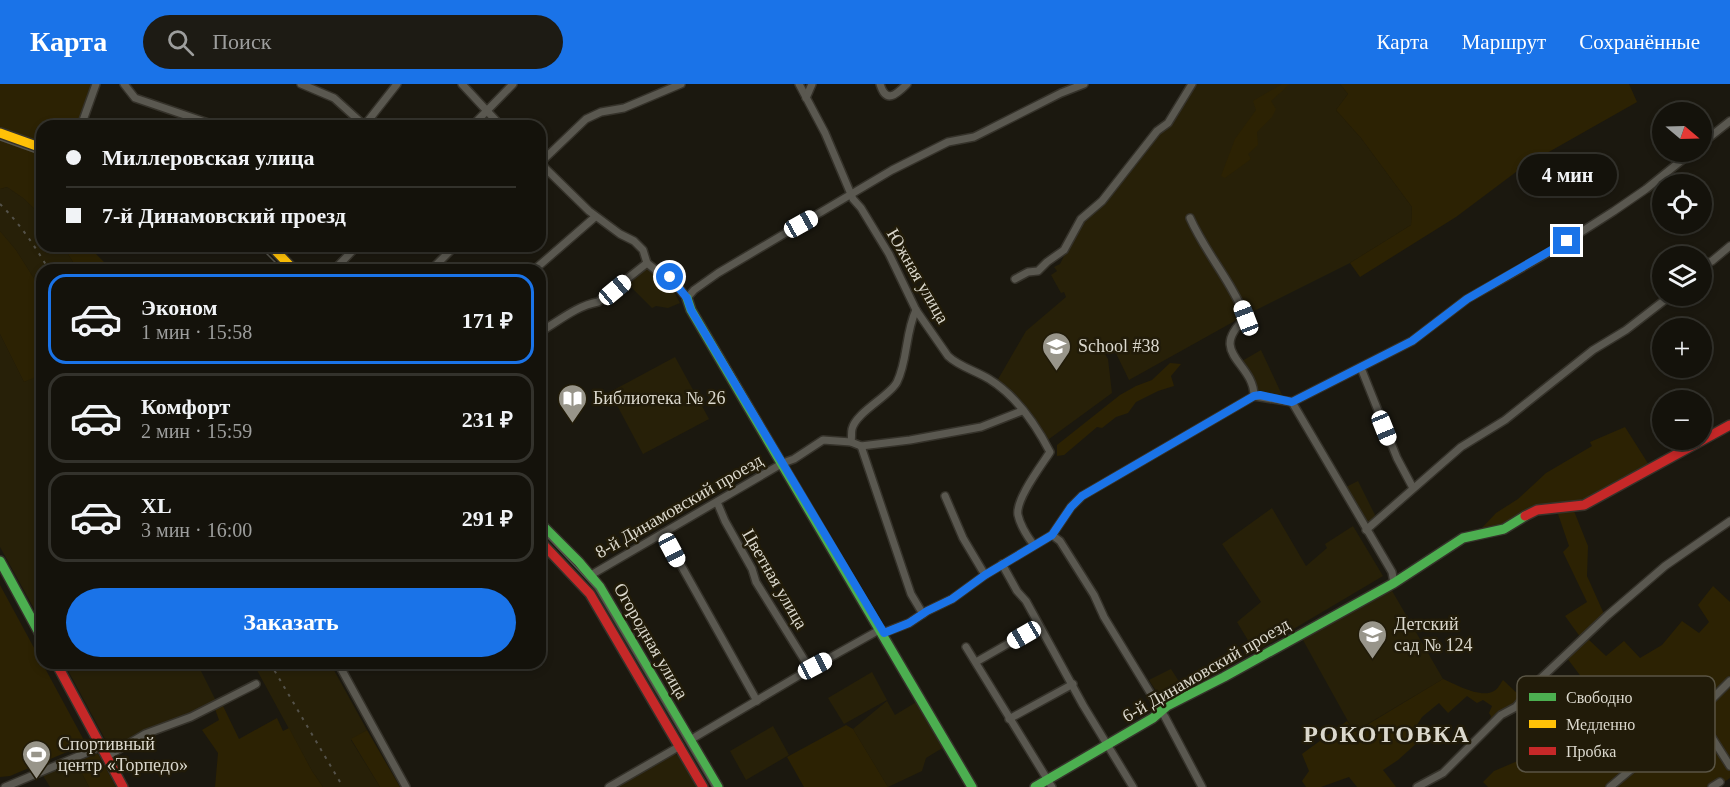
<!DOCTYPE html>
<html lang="ru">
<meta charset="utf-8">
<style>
:root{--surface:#14120b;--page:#1d1b14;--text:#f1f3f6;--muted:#9d9e9d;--line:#33322c;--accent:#1a73e8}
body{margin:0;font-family:Georgia,serif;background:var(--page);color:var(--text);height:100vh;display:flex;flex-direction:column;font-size:22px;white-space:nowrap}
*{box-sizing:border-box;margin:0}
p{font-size:20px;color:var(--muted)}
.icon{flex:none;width:33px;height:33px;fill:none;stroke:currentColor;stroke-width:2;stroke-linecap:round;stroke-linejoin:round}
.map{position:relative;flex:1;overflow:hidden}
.panel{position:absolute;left:36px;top:180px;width:510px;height:405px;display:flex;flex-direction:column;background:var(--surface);border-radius:18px;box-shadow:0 3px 9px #0003,0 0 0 2px var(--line)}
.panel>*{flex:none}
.top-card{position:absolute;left:36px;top:36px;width:510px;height:132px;border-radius:18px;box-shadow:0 3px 9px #0003,0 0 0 2px var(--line);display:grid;align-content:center;height:132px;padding:0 30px;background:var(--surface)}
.needle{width:39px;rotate:109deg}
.tools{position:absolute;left:1652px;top:18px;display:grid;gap:12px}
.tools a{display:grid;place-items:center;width:60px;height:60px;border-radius:50%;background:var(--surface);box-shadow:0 3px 9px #0003,0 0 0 2px var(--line);font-size:30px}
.end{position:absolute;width:27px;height:27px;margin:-14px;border:8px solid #1a73e8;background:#fff;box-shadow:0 0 0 3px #fff}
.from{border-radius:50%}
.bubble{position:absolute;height:42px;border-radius:21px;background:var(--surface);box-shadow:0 3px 9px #0003,0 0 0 2px var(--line);font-size:20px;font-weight:800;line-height:42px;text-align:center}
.car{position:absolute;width:18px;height:36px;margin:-18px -9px;border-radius:8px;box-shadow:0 0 4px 2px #0007;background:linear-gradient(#fff 24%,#345 0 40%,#fff 0 76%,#345 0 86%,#fff 0)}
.top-card b{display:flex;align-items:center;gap:21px;height:57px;font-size:22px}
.top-card b+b{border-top:2px solid var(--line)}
.top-card i{width:15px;height:15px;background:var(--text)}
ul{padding:10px 0 0;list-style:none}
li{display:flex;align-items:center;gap:18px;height:90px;margin:0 12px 9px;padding:0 18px;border:3px solid var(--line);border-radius:18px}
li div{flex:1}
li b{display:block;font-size:22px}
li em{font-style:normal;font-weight:800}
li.current{border-color:var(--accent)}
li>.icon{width:54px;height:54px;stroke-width:1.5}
.action{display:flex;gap:12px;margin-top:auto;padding:12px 30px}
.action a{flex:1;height:69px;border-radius:36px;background:var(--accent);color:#fff;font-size:24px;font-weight:800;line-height:69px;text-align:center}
header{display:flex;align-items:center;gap:36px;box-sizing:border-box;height:84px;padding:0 30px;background:var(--accent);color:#fff}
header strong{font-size:28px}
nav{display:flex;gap:33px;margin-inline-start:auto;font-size:21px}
.search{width:420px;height:54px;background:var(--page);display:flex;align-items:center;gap:15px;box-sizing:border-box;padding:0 21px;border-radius:33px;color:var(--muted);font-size:22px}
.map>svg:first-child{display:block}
</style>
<header>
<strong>Карта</strong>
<div class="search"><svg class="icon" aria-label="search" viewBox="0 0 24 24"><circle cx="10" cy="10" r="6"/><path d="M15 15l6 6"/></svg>Поиск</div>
<nav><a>Карта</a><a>Маршрут</a><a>Сохранённые</a></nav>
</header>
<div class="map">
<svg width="1730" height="703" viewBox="0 0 1730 703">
<rect width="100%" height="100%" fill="#1b180f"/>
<g fill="#272008">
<polygon points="1193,0 1340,0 1348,10 1336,26 1361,54 1412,123 1411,141 1350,179 1242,233 1129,296 1113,263 1103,267 1108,275 1112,309 1045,358 1010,306 997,297 1026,247 1066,213 1064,208 1061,209 1051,191 1057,187 1054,183 1060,180 1081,138 1156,50"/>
<polygon points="7,103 23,114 42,132 42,162 63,162 78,186 42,186 42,207 16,166 0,147 0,105"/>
<polygon points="646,185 649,185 671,202 680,219 668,224 656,222 652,224 626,198"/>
<polygon points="0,250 24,298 36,292 42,304 42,539 0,463"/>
<polygon points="1261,266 1283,313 1259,308 1242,277"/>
<polygon points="675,273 709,335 643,370 610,308"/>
<polygon points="1358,397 1376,433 1369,439 1366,438 1346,403"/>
<polygon points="1272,424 1306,482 1327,464 1325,460 1353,442 1383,492 1255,568 1237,538 1261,518 1222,460"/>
<polygon points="1391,505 1443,595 1354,648 1303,556"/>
<polygon points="64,579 197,579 216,617 137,652 116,664 112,664 105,655"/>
<polygon points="253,579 330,579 367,646 351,656 380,703 323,703 312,687"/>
<polygon points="1171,585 1185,607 1163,618 1149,596"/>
<polygon points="872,588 887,616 844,640 828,614"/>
<polygon points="887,617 895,631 918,617 944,663 926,674 922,687 888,703 853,645"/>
<polygon points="773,642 789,671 746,696 730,667"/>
<polygon points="675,670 681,673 699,703 617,703"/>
<polygon points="75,676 89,703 50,703 42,690"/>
</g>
<g fill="#2c2203">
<polygon points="0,0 92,0 78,42 42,42 42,60 0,45"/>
<polygon points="1282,0 1290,0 1271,17 1276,25 1272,33 1257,48 1258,61 1248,70 1251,75 1225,94 1221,92 1235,55 1256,26 1253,17"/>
<polygon points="1340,0 1629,0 1637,18 1524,82 1456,133 1360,193 1350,179 1411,141 1412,123 1361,54 1336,26 1348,10"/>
<polygon points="0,53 42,68 42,132 23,114 7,103 0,105"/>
<polygon points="0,147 16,166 42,207 42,304 36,293 24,298 0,250"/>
<polygon points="63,162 94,162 92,166 106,180 100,186 78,186"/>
<polygon points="1170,279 1181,280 1171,292 1174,302 1158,307 1136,318 1128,329 1116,333 1102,344 1097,343 1064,371 1057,372 1057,361 1120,311 1136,302 1152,296"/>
<polygon points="1625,343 1649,381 1582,419 1557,424 1499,444 1479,447 1496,429 1518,415 1546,389 1592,362 1590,358"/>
<polygon points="1557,427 1574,427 1588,462 1587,492 1604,530 1581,554 1565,532 1587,518 1563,468 1569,462"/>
<polygon points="0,501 86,660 10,692 0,693"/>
<polygon points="1713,502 1730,518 1730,694 1717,703 1488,703 1483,698 1494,687 1527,673 1534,684 1551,668 1546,655 1572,637 1577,643 1586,642 1594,636 1591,621 1582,605 1585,598 1567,574 1588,555 1606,572 1624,557 1640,574 1662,561 1682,537 1699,549 1709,538 1698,521"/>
<path d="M 1443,595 C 1455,600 1481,615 1494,607 C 1498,605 1500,600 1503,596 L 1519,611 L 1523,610 L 1520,616 L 1489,639 L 1491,632 L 1489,629 L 1492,622 L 1483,616 L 1477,619 L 1467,612 L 1448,629 L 1439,619 L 1422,633 L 1412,649 L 1418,658 L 1398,676 L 1383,686 L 1396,703 L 1357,703 L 1349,693 L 1321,703 L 1306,703 L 1302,697 L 1309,687 L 1302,670 L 1347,637 L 1355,648 Z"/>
<polygon points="223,622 239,655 277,634 283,647 289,644 312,687 323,703 215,703 218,669 202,646 219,636 215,625"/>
<polygon points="846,641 853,645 888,703 804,703 787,673"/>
<polygon points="367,646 400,703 380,703 351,655"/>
<polygon points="91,669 98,670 116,703 89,703 75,676"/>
</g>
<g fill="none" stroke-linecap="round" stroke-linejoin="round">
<defs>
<g id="street">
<polyline points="124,0 135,14 217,42"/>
<polyline points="301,0 334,14 365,42"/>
<polyline points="462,0 501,42"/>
<path d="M 799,0 L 825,49 L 853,115 L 861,124 L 889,170 L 916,226 L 948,272 C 958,282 976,287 989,295 C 1015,311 1036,341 1050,368 C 1041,382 1015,416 1018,431 C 1020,440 1027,452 1033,460"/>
<path d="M 880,0 C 886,20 896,11 907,0"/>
<polyline points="806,14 812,0"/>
<polyline points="81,42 96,0"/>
<polyline points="364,42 397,0"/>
<polyline points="472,42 513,0"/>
<polyline points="1701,60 1730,37"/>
<polyline points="540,79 589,127 620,150 634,157 643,166 647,179 657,187 670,193 687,214 694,206 718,189 892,86 948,58 974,53 1061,9 1084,0"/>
<polyline points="540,79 586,35 601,28 624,24 681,0"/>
<path d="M 1190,134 C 1206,170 1231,196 1246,234 C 1206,269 1254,278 1254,312"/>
<polyline points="1701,182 1712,177 1730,162"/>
<polyline points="334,186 357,162"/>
<polyline points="431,186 455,162"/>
<polyline points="534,186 595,133"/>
<polyline points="1015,195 1028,188 1038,187 1047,178 1064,166 1081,135 1102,117 1157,47 1168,39 1192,0"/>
<path d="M 540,248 C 559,237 576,222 598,218 L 647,179"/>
<polyline points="1361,284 1397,374 1413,404"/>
<polyline points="1292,318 1412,257 1467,215 1553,166 1614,127 1646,105 1692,68"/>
<polyline points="1292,318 1392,488 1394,499"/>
<path d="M 851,358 C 852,353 851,349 852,345 C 856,328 890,312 897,298 C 908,276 905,249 916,226"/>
<polyline points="861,362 911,510 923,530"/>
<polyline points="945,412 963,454 985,491"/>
<polyline points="717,418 725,437 752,485 756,498 810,585"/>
<polyline points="1366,446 1461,363 1505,336 1593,266 1626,246 1670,212"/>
<polyline points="663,449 757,617"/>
<polyline points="1052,451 1060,457 1094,511 1104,533 1165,633 1202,703"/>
<polyline points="1002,480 1017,507 1026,517 1083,621 1133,703"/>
<polyline points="591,491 783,379 794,375 823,356 851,358 861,362 910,356 981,343 1022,327"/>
<polyline points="883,549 909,539 927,527 952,515 985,491 1052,451 1071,423 1082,412 1254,312 1292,318"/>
<polyline points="966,563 1052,703"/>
<polyline points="976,578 1039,542"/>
<polyline points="338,579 406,703"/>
<polyline points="1697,630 1730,597"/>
<polyline points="1009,635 1073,600"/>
<polyline points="690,656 815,582 881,545"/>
<polyline points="106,673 145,650 191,633 256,600"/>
<polyline points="5,703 100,663"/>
<polyline points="609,703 680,662"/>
<polyline points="1417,703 1443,689 1501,631 1516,623 1538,597 1608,531 1665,482 1730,437"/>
<polyline points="1610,703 1697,630 1730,682"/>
<polyline points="1712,703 1720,698"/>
</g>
<g id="fast">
<polyline points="687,214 691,226 972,703"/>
<polyline points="540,439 579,478 600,503 718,703"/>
<polyline points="0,477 42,554"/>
<polyline points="1035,703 1153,634 1167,622 1224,593 1394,499 1463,454 1504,445 1525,432"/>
</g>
<g id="slow">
<polyline points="0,49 42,64"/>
<polyline points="271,162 294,186"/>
</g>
<g id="jam">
<polyline points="1525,432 1537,426 1584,421 1730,341"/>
<polyline points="540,457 590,510 703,703"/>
<polyline points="56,579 123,703"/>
</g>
</defs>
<use href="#street" stroke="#35322a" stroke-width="10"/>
<use href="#fast" stroke="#35322a" stroke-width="12"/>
<use href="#slow" stroke="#35322a" stroke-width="12"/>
<use href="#jam" stroke="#35322a" stroke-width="12"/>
<use href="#street" stroke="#5a5850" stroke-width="7"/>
<use href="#fast" stroke="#4caf50" stroke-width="9"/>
<use href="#slow" stroke="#ffc107" stroke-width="9"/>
<use href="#jam" stroke="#c62828" stroke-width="9"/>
<g stroke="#54524a" stroke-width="1.5">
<polyline points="0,56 42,71"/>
<polyline points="259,162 283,186"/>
<polyline points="540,445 596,505 713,703"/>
</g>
<g stroke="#54524a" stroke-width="2" stroke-dasharray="3 6" stroke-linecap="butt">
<path d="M 0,120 C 20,140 35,162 49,186"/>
<polyline points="270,579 343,703"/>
</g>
</g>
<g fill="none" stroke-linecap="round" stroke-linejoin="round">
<polyline stroke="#1a73e8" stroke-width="8" points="670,193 687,214 691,226 884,549 909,539 927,527 952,515 985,491 1052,451 1071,423 1082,412 1254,312 1260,311 1292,318 1412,257 1467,215 1567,157"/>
</g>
<defs>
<symbol id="school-pin" viewBox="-11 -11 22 30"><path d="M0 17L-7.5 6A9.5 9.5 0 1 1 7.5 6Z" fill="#98958a" stroke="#211b09"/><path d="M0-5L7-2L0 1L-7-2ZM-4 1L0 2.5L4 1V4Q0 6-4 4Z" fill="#fff"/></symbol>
<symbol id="library-pin" viewBox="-11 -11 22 30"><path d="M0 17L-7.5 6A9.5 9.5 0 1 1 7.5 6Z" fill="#98958a" stroke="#211b09"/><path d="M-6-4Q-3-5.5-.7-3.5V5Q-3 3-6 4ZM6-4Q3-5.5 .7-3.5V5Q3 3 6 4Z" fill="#fff"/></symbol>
<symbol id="stadium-pin" viewBox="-11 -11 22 30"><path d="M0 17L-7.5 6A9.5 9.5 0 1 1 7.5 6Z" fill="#98958a" stroke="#211b09"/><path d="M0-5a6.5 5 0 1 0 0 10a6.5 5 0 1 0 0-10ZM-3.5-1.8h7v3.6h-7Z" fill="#fff"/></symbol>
</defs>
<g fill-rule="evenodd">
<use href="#school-pin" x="1040" y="246" width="33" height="45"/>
<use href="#library-pin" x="556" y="298" width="33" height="45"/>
<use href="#school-pin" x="1356" y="534" width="33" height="45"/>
<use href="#stadium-pin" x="20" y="654" width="33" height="45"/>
</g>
<g text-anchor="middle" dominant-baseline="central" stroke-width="5" stroke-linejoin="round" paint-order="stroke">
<g font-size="18" fill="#dbd8cd" stroke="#211b09">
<text transform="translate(918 192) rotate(60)">Южная улица</text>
<text transform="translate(679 422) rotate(-30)">8-й Динамовский проезд</text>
<text transform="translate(775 495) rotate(60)">Цветная улица</text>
<text transform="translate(651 557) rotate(60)">Огородная улица</text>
<text transform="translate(1206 586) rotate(-30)">6-й Динамовский проезд</text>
</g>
<g font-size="18" fill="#dbd8cd" stroke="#211b09" text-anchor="start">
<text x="1078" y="262">School #38</text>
<text x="593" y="314">Библиотека № 26</text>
<text x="1394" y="540">Детский<tspan x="1394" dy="21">сад № 124</tspan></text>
<text x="58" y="660">Спортивный<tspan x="58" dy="21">центр «Торпедо»</tspan></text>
</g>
<g font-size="24" font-weight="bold" letter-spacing="1.5" fill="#dbd8cd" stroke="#211b09">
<text x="1387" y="650">РОКОТОВКА</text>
</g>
</g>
<rect x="1517" y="592" width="198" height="96" rx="9" fill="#211b09" stroke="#595444" stroke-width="1.5"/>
<rect x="1529" y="609" width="27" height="8" fill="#4caf50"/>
<rect x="1529" y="636" width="27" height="8" fill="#ffc107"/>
<rect x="1529" y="663" width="27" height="8" fill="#c62828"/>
<g font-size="16" fill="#dbd8cd">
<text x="1566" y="619">Свободно</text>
<text x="1566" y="646">Медленно</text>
<text x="1566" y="673">Пробка</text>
</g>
</svg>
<div class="tools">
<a><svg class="needle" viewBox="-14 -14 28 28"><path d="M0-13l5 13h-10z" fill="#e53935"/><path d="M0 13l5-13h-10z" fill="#9d9e9d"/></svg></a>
<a><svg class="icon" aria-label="locate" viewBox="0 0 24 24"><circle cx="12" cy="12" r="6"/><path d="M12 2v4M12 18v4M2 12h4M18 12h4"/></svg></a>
<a><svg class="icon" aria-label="layers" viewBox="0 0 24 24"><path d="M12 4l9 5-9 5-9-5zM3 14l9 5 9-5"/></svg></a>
<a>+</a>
<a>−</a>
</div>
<i class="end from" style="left:670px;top:193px"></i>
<i class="end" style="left:1567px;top:157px"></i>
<div class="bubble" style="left:1518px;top:70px;width:99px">4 мин</div>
<i class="car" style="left:801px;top:140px;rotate:61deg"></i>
<i class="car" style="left:615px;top:206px;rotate:50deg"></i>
<i class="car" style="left:1246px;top:234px;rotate:339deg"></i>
<i class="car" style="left:1384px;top:344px;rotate:158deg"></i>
<i class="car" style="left:672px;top:466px;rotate:152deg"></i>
<i class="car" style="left:1024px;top:551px;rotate:240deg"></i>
<i class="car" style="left:815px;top:582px;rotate:62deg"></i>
<div class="top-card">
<b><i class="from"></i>Миллеровская улица</b>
<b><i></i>7-й Динамовский проезд</b>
</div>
<section class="panel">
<ul>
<li class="current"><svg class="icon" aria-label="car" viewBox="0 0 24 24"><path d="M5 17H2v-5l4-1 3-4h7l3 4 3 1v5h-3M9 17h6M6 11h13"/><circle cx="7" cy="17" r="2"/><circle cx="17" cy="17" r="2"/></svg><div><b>Эконом</b><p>1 мин · 15:58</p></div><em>171 ₽</em></li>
<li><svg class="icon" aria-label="car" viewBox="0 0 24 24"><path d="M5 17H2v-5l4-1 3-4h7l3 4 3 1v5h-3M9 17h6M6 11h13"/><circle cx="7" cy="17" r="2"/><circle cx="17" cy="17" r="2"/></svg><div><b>Комфорт</b><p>2 мин · 15:59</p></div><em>231 ₽</em></li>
<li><svg class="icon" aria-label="car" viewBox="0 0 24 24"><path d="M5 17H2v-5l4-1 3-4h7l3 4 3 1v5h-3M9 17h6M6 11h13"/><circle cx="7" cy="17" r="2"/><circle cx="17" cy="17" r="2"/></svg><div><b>XL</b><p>3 мин · 16:00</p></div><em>291 ₽</em></li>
</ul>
<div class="action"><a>Заказать</a></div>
</section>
</div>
